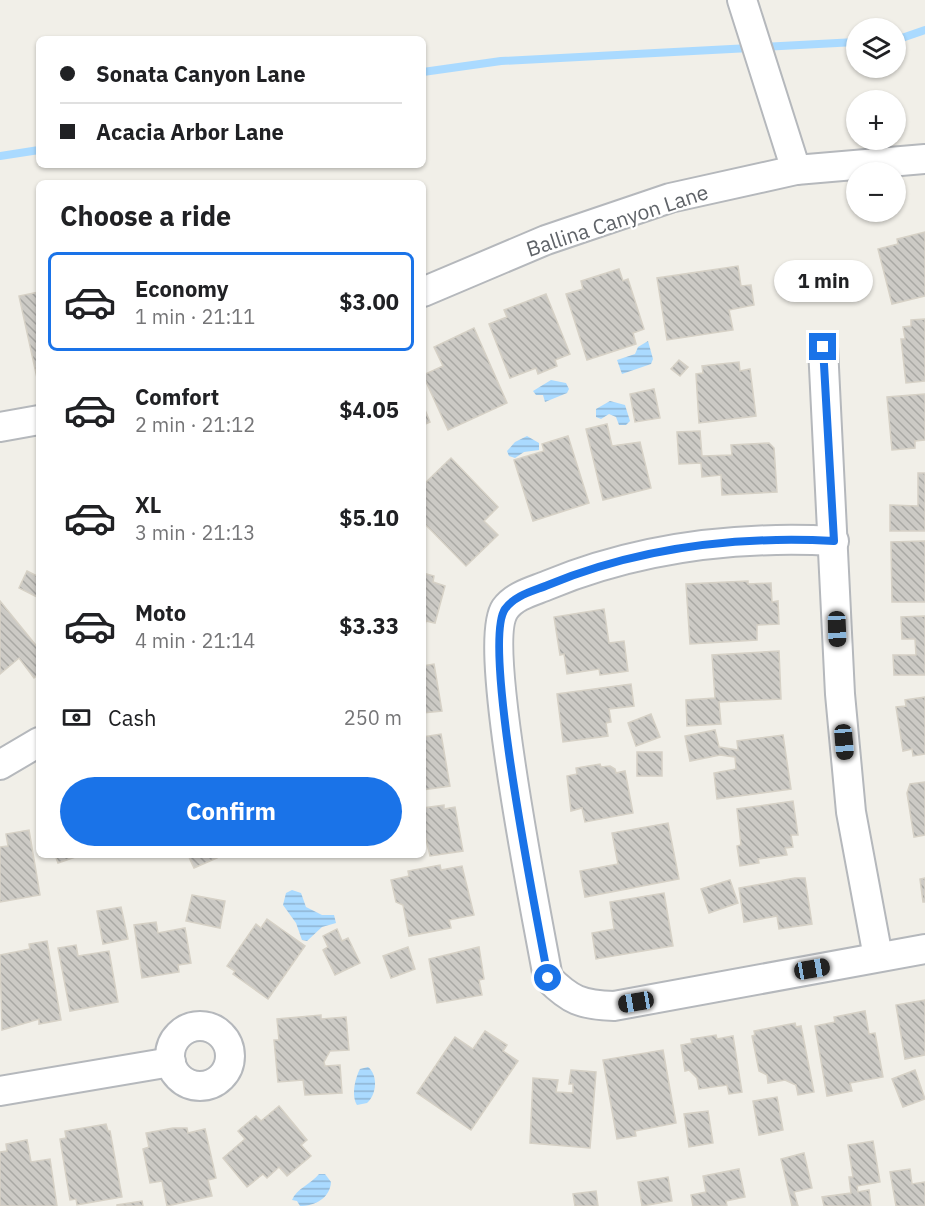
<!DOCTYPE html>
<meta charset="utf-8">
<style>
:root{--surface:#fff;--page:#f6f6f6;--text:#202124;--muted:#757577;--line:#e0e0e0;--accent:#1a73e8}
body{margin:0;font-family:"IBM Plex Sans",sans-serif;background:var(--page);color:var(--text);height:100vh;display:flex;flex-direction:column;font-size:22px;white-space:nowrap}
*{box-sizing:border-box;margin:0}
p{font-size:20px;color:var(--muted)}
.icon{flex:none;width:33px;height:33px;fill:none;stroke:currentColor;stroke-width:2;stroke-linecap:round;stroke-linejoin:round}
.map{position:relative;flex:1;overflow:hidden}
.drawer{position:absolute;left:36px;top:180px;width:390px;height:678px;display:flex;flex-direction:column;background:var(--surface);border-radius:9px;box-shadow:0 2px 4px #0004}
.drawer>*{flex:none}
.top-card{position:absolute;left:36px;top:36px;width:390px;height:132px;border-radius:9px;box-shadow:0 2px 4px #0004;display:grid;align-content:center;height:132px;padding:0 24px;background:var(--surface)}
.controls{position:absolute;left:846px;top:18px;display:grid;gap:12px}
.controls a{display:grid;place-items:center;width:60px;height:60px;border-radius:50%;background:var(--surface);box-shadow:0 2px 4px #0004;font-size:30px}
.end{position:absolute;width:27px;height:27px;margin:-14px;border:8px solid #1a73e8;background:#fff;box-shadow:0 0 0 3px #fff}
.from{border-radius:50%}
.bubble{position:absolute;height:42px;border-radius:21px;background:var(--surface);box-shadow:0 2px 4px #0004;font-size:20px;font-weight:700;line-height:42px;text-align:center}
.car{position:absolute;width:18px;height:36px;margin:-18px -9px;border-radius:8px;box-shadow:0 0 4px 2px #0007;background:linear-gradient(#222 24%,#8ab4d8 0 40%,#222 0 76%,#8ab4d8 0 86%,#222 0)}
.top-card b{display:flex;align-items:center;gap:21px;height:57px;font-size:22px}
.top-card b+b{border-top:2px solid var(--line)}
.top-card i{width:15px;height:15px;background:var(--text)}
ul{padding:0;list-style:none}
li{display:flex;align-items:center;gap:18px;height:99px;margin:0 12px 9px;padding:0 12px;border:3px solid transparent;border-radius:9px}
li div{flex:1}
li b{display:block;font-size:22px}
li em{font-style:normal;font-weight:700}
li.active{border-color:var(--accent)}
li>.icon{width:54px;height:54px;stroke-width:1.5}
h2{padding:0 24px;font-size:27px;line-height:72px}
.pay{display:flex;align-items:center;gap:15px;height:66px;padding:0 24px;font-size:22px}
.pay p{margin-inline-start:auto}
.primary-button{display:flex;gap:12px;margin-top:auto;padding:12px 24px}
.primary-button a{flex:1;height:69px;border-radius:36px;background:var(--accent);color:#fff;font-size:24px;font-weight:700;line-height:69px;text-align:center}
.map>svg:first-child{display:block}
</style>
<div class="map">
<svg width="925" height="1206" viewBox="0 0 925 1206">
<defs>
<pattern id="water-rules" width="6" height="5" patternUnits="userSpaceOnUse" patternTransform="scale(1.5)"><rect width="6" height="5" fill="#aadaff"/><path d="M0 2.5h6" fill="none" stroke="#8eb4d2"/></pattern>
<pattern id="building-back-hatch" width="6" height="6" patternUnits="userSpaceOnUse" patternTransform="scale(1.5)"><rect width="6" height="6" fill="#cccac5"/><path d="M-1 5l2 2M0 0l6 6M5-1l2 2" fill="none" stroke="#a9a8a4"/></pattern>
</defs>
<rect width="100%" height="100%" fill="#f1efe8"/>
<g fill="url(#water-rules)">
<polygon points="648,341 653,359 651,364 622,374 617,360 635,354 638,347"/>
<polygon points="551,380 566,383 569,389 567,393 545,402 543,395 536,395 533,391"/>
<polygon points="610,401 625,405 630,421 626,425 619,425 616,417 609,414 601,419 596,417 596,409"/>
<polygon points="527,436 539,443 539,450 524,452 515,458 509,456 507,451 515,442"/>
<polygon points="292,890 301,893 306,907 322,915 334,915 336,923 322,927 307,941 302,940 296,923 283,905 286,893"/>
<path d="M 368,1067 C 378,1075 377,1094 367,1103 L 357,1105 C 351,1096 355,1078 360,1069 Z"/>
<path d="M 319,1174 L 325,1174 L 331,1182 C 330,1198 315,1206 300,1206 L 297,1201 L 292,1200 C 296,1189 311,1184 319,1174 Z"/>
</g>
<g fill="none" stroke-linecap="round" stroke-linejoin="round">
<g stroke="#aadaff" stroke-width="8">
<polyline points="896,40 925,30"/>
<polyline points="762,47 856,42"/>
<polyline points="423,72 501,61 750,48"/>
<polyline points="0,156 39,150"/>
</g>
</g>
<g fill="url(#building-back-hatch)" stroke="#d6d1c6" stroke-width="1.5">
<polygon points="925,232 925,296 892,304 878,249 898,244 897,239"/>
<polygon points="738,266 741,286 751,285 754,305 729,310 733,330 667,340 657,278"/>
<polygon points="619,269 623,281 628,279 644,329 633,333 636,344 587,360 566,294 583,289 581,281"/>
<polygon points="39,292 39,377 37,378 19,296"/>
<polygon points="546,294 570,354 555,360 557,366 538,374 536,368 510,378 489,324 507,317 504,310"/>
<polygon points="925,319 925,381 906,383 901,339 905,339 903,327 911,326 911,320"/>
<polygon points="474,328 507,403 448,430 423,375 443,366 434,347"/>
<polygon points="679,360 688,367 680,376 671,369"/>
<polygon points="739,362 740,371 750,369 756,416 699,423 696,374 703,373 702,366"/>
<polygon points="654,389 660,418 635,422 630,394"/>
<polygon points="925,394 925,440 915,441 915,448 892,450 887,397"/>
<polygon points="423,405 430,422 423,425"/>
<polygon points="607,424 612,446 640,442 651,488 603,500 586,429"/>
<polygon points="700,431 702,456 732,455 731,445 769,443 774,448 777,492 722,495 721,475 702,477 701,463 679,464 677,432"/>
<polygon points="568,436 589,503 533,521 514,460 544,451 542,444"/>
<polygon points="451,458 498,507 484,521 498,535 466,566 423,522 423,485"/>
<polygon points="918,473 925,473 925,531 890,531 890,505 918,506"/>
<polygon points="925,541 925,602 892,602 891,542"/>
<polygon points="27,571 39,577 39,598 19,588"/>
<polygon points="423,573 434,576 433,582 445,586 435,623 426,621 423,633"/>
<polygon points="748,581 748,584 771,583 772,602 778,601 779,624 757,625 757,640 690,644 686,584"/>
<polygon points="0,601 39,649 39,674 34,678 19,658 0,674"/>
<polygon points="604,609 609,643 624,641 628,671 600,675 599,669 567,674 564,654 560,655 554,617"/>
<polygon points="925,616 925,675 894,675 893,655 916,655 915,639 902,639 901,617"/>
<polygon points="779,651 781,699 719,702 721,724 687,726 686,700 715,698 712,655"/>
<polygon points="434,664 442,711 423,713 423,666"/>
<polygon points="631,684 634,706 609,709 611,722 606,723 608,736 563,742 557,694"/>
<polygon points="925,697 925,754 913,756 912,749 903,751 896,707 906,706 905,700"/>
<polygon points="651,714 660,737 636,746 628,723"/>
<polygon points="715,730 719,747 738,750 737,741 783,735 791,789 717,799 714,773 736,769 735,757 720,755 690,761 685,736"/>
<polygon points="441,734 450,786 423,790 423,737"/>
<rect x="637" y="752" width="25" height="24"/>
<polygon points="600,764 601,767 610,766 615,769 616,773 625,771 633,813 585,822 582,808 571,811 567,776 577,774 576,768"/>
<polygon points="925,782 925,835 914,837 907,793 910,784"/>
<polygon points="793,801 798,835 791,835 793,847 785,848 787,855 758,859 759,863 740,866 737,846 741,845 737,809"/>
<polygon points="444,805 444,809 455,807 463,851 430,856 426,839 423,840 423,808"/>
<polygon points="668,823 679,879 585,897 580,871 618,864 612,833"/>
<polygon points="29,830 40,895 0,902 0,847 8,846 6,834"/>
<polygon points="55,855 81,855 58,863"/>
<polygon points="188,855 215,855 217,858 194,868"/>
<polygon points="440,865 441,870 462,866 474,915 449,920 451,928 409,936 403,905 396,902 391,880 409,876 408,871"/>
<polygon points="795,878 805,878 812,924 779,929 777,916 744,922 739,888"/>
<polygon points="925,878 925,902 923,902 920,879"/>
<polygon points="730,880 738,903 709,913 701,889"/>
<polygon points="664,893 673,946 596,959 592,933 614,929 610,902"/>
<polygon points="192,895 225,901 220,928 186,921"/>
<polygon points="121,907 128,939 103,944 97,911"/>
<polygon points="267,919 305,946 268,999 233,974 235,971 227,966 256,924 261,928"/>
<polygon points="156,922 158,933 185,928 191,963 178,965 179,972 142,978 134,925"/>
<polygon points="337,929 342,941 348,938 360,963 335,975 323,950 328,947 323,936"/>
<polygon points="47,941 61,1020 39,1024 39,1019 2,1030 0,955 30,949 29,944"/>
<polygon points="76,945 78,956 109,951 118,1002 70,1011 58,948"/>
<polygon points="408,947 415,969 391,978 383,956"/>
<polygon points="479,947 484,979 479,980 482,995 437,1003 429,959"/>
<polygon points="925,1000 925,1055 905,1059 896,1005"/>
<polygon points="865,1011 869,1034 875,1033 883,1077 850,1083 852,1091 827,1096 815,1026 835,1022 834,1017"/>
<polygon points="321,1015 321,1019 346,1017 349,1050 330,1051 324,1062 325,1066 340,1065 342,1093 305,1095 303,1080 278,1082 274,1040 279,1040 277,1019"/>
<polygon points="795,1023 796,1027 801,1026 814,1092 798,1095 796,1085 785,1080 768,1083 767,1075 759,1071 752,1036 755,1035 754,1031"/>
<polygon points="485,1031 507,1045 503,1051 518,1061 471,1130 417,1093 455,1037 473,1049"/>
<polygon points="716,1035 717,1039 733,1036 742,1092 729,1094 727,1085 699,1089 697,1078 689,1070 685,1071 681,1045 692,1043 691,1039"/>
<polygon points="663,1050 676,1123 635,1131 636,1136 617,1139 603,1060"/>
<polygon points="571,1070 596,1072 590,1148 530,1143 533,1078 558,1080 556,1092 573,1093 573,1084 569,1084"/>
<polygon points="915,1070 925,1099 903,1107 892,1079"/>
<polygon points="777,1097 783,1130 759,1135 753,1101"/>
<polygon points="279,1106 307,1140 301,1145 311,1156 287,1176 279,1167 267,1178 263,1174 247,1187 223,1158 245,1139 238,1131 256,1116 261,1121"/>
<polygon points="708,1111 713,1143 689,1147 684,1114"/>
<polygon points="106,1124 108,1131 110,1131 122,1197 77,1205 76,1199 70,1200 60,1139 66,1138 65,1131"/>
<polygon points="173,1128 187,1128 188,1133 205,1129 216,1178 208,1180 212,1196 167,1206 162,1181 150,1183 143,1149 149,1147 146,1133"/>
<polygon points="27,1140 31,1162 50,1159 57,1206 0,1206 0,1152 7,1151 6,1144"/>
<polygon points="873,1141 880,1182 857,1186 858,1192 869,1190 871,1206 824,1206 822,1197 851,1193 849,1177 853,1177 848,1145"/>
<polygon points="804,1153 812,1188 794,1192 798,1206 792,1206 781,1159"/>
<polygon points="739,1169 745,1197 726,1201 727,1206 693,1206 691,1195 706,1192 703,1176"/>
<polygon points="910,1169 912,1184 925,1182 925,1206 896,1206 890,1172"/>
<polygon points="668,1177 672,1201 642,1206 638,1182"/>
<polygon points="596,1191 598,1206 575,1206 573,1194"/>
<polygon points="142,1201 143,1206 117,1206 117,1205"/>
</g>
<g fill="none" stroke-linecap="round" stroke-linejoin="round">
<defs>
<g id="minor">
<polyline points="742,0 796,170"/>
<polyline points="423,292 546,240 670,198 796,170 925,159"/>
<polyline points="823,347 840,694 851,812 878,957"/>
<polyline points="0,427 39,420"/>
<path d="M 834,541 C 738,536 638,548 548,585 C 534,591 515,595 505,609 C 481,644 538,921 548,978 C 570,1000 581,1005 614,1006 L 925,949"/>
<polyline points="0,765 39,742"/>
<circle cx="200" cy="1056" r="30"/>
<polyline points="0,1091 171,1062"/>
</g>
</defs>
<use href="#minor" stroke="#b5b8bc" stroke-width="32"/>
<use href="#minor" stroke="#fff" stroke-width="28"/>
</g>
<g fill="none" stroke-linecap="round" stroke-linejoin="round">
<path stroke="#1a73e8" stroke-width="8" d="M 548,978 C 538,921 481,644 505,609 C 515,595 534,591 548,585 C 638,548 738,536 834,541 L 823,347"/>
</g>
<g text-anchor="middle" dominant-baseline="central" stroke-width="4.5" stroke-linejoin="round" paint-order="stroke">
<g font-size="21" fill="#5f6368" stroke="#fff">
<text transform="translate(617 220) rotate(-18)">Ballina Canyon Lane</text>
</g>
</g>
</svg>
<div class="controls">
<a><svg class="icon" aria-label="layers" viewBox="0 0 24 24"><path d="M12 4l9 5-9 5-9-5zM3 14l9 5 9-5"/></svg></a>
<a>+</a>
<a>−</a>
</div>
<i class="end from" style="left:548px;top:978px"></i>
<i class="end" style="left:823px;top:347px"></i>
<div class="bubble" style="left:774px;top:260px;width:99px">1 min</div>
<i class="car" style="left:837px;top:629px;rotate:178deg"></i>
<i class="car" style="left:844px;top:742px;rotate:175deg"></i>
<i class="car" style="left:812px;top:969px;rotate:80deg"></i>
<i class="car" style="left:636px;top:1002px;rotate:260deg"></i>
<div class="top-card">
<b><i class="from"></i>Sonata Canyon Lane</b>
<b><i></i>Acacia Arbor Lane</b>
</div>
<section class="drawer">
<h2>Choose a ride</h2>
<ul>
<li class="active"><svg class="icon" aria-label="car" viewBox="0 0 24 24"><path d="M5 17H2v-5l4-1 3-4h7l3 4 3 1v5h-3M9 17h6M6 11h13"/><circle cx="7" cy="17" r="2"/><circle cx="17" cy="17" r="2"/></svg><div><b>Economy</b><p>1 min · 21:11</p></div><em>$3.00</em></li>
<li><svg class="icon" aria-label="car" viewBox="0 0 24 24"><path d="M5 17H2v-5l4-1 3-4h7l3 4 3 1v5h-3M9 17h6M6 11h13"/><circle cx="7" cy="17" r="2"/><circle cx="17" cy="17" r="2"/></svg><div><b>Comfort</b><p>2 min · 21:12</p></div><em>$4.05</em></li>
<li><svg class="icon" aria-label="car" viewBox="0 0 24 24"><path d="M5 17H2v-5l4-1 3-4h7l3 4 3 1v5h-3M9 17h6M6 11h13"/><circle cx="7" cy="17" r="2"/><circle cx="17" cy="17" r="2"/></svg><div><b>XL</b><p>3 min · 21:13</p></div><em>$5.10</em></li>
<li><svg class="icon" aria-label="car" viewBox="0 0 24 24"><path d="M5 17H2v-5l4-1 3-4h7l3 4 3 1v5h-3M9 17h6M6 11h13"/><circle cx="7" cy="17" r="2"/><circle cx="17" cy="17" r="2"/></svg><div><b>Moto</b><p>4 min · 21:14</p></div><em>$3.33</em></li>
</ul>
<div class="pay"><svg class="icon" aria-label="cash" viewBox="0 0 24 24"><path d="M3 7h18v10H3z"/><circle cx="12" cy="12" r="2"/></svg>Cash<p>250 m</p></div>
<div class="primary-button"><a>Confirm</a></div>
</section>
</div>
